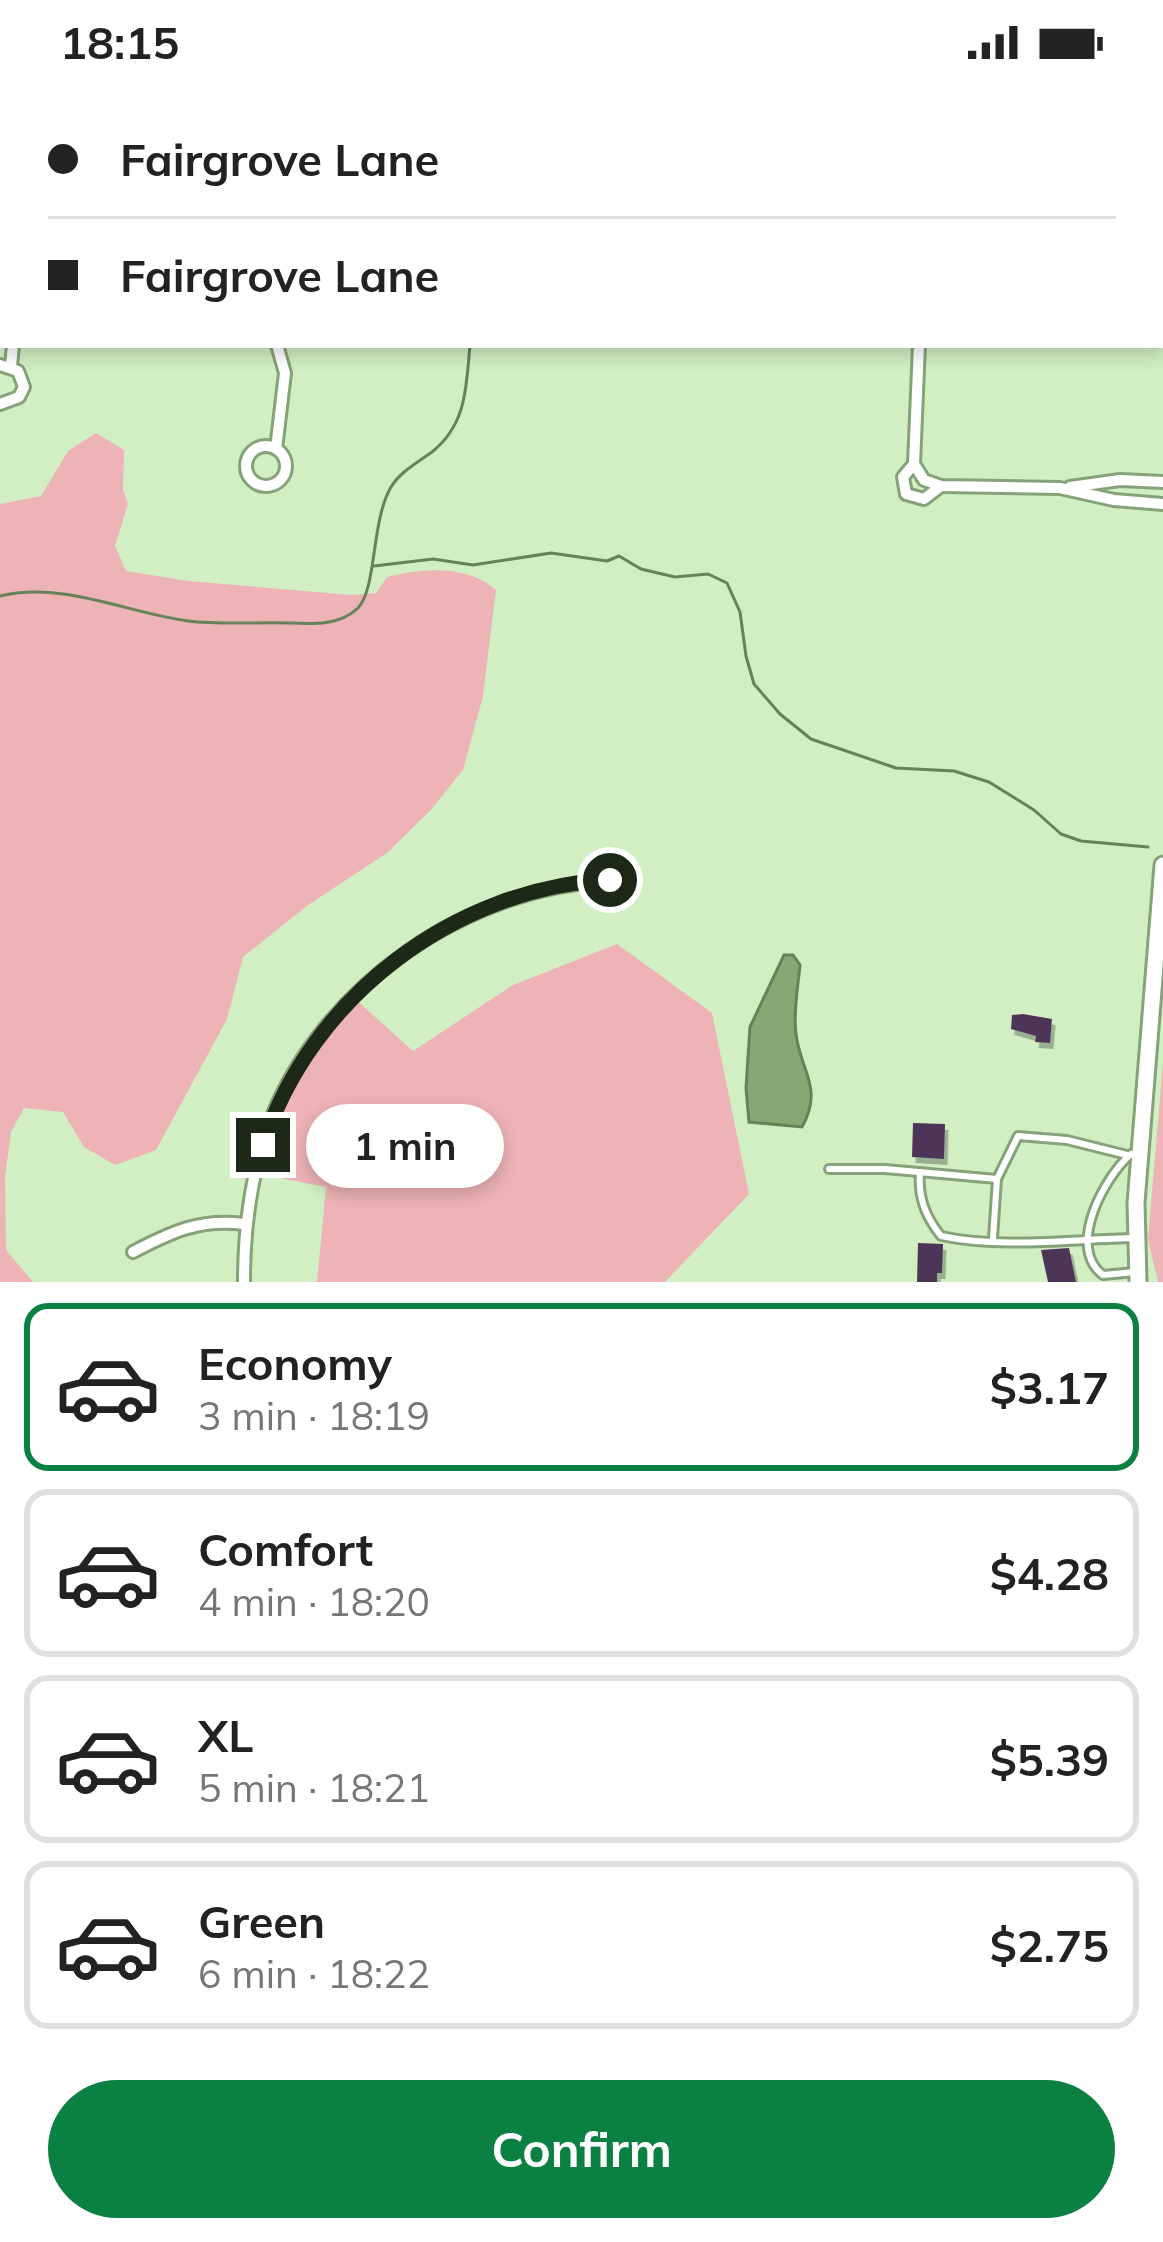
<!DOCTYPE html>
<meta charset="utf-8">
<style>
:root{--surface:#fff;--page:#f6f6f6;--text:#222;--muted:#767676;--line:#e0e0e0;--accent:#0b8043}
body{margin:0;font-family:Mulish,sans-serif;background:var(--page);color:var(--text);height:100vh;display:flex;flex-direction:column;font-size:45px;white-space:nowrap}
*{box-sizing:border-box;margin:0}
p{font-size:39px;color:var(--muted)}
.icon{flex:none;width:66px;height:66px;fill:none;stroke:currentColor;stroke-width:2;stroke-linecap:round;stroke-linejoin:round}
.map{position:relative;height:1198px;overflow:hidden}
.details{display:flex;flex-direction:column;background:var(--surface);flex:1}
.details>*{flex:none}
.banner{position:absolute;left:0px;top:0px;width:1164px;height:264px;box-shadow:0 6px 18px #0003;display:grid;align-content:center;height:264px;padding:0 48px;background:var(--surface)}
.end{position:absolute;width:54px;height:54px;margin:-27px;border:15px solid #1d2818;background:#fff;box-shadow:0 0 0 6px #fff}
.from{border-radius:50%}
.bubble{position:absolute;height:84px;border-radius:42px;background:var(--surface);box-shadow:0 6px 18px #0003;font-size:39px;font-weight:700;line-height:84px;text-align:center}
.banner b{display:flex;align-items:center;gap:42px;height:114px;font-size:45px}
.banner b+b{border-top:3px solid var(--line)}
.banner i{width:30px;height:30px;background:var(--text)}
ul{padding:21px 0 0;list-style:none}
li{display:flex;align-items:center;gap:36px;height:168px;margin:0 24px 18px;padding:0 24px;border:6px solid var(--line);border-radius:24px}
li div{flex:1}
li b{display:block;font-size:45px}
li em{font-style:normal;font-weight:700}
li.on{border-color:var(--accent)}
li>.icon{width:108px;height:108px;stroke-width:1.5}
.primary-button{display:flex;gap:24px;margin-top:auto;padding:24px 48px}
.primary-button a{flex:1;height:138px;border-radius:72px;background:var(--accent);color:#fff;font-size:48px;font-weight:700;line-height:138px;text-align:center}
.status{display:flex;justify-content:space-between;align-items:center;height:84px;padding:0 60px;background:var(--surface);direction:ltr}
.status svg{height:33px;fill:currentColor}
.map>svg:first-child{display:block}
</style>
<div class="status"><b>18:15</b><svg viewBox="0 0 49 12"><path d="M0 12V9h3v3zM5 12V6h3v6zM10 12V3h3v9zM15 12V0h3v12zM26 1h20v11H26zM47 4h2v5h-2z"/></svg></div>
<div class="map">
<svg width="1163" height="1198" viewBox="0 0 1163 1198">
<defs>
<filter id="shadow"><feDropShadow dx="3.5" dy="6" stdDeviation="0" flood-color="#0004"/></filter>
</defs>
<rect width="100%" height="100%" fill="#d1efc3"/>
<g fill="#eeb3b6">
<path d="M 96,349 L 124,366 L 123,406 L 128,420 L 115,462 L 126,487 L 188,497 L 352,511 L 376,509 L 387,493 C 422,484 467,480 496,506 L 483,612 L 463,686 L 430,727 L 387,769 L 308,821 L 243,873 L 227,935 L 156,1066 L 115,1081 L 84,1063 L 63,1028 L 24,1024 L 11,1048 L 5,1093 L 6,1166 L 33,1198 L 0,1198 L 0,420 L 41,412 L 68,367 Z"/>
<polygon points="617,860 712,929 749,1110 665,1198 317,1198 326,1103 254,1089 294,989 353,913 413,967 513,901"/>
<polygon points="1163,978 1163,1198 1158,1198 1148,1156"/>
</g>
<path fill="#86a875" stroke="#668259" stroke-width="3" d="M 784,871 L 793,871 L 800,881 C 798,903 793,928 796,950 C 800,986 824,1004 802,1043 L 749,1038 L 746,1004 L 750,943 Z"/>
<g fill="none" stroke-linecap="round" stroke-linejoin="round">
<g stroke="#668259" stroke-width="3">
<polyline points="374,482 433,475 473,481 551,469 607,477 619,472 641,485 675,493 708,490 727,499 740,528 746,572 754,600 780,630 811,655 896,684 954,687 989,698 1034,726 1061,750 1081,757 1148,763"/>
<path d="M 0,512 C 62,497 128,529 188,537 C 222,541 255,538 288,539 C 311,540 340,542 358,524 C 377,504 371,437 391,403 C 400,388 418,378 432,368 C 467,340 466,303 470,261"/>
</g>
</g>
<g fill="#4e3558" filter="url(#shadow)">
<polygon points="1023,930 1052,935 1050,959 1035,958 1036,952 1011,945 1012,931"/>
<polygon points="913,1039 945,1040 944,1075 912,1073"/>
<polygon points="918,1159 943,1160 942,1189 937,1189 937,1198 917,1198"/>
<polygon points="1069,1164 1076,1198 1048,1198 1041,1166"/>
</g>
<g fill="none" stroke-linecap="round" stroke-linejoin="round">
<defs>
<g id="lane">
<path d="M 1131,1070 C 1104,1093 1066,1164 1103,1191 L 1135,1188"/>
<polyline points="829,1085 885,1085 997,1095"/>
<path d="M 920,1088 C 918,1113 925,1132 941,1152 C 1002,1165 1073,1155 1135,1154"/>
<polyline points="993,1154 997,1095 1018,1052 1067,1056 1127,1071"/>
</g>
<g id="street">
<polyline points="25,0 25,3"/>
<polyline points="1150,0 1163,2"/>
<polyline points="317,3 329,0"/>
<polyline points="0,30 3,31"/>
<polyline points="919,261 914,380 924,396 941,402 1060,404 1114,416 1163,420"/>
<polyline points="0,281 18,287 24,303 19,313 0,320"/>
<polyline points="11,282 13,261"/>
<circle cx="266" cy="382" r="20"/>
<polyline points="276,365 285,289 277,261"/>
<polyline points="914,380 903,393 906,410 924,415 941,402"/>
<polyline points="1070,403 1120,396 1163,398"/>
<path d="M 133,1168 C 171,1148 201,1134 244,1140"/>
<path d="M 244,1198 C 244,1142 251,1088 271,1035 C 324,901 467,803 609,797"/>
</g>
<polyline id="secondary" points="1138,1198 1136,1119 1163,781"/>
</defs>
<use href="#lane" stroke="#86a279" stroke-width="12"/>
<use href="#street" stroke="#86a279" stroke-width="16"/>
<use href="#secondary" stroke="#86a279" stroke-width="21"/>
<use href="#lane" stroke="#fff" stroke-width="6"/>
<use href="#street" stroke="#fff" stroke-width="10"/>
<use href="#secondary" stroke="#fff" stroke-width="15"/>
</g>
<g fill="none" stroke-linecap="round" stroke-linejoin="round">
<path stroke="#1d2818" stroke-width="15" d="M 263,1061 C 310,914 455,803 610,796"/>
</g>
</svg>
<i class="end from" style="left:610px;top:796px"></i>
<i class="end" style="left:263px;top:1061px"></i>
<div class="bubble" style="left:306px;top:1020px;width:198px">1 min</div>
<div class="banner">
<b><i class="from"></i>Fairgrove Lane</b>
<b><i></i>Fairgrove Lane</b>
</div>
</div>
<section class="details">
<ul>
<li class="on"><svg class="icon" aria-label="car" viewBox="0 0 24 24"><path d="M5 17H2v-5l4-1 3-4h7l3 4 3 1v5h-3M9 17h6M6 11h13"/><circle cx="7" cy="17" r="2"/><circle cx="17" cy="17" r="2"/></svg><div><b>Economy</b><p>3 min · 18:19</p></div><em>$3.17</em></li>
<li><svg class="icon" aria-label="car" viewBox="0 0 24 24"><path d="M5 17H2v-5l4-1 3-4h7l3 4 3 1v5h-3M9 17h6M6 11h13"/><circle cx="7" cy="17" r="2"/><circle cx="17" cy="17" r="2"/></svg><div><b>Comfort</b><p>4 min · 18:20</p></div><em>$4.28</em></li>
<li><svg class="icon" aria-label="car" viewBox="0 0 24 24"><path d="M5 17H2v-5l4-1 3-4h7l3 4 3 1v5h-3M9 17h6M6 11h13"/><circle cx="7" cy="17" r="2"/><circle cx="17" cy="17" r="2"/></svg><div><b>XL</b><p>5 min · 18:21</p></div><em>$5.39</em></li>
<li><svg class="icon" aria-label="car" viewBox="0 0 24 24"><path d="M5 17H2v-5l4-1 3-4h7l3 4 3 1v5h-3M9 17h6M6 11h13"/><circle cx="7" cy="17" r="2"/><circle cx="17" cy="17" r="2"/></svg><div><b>Green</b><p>6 min · 18:22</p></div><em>$2.75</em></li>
</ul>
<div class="primary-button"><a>Confirm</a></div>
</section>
